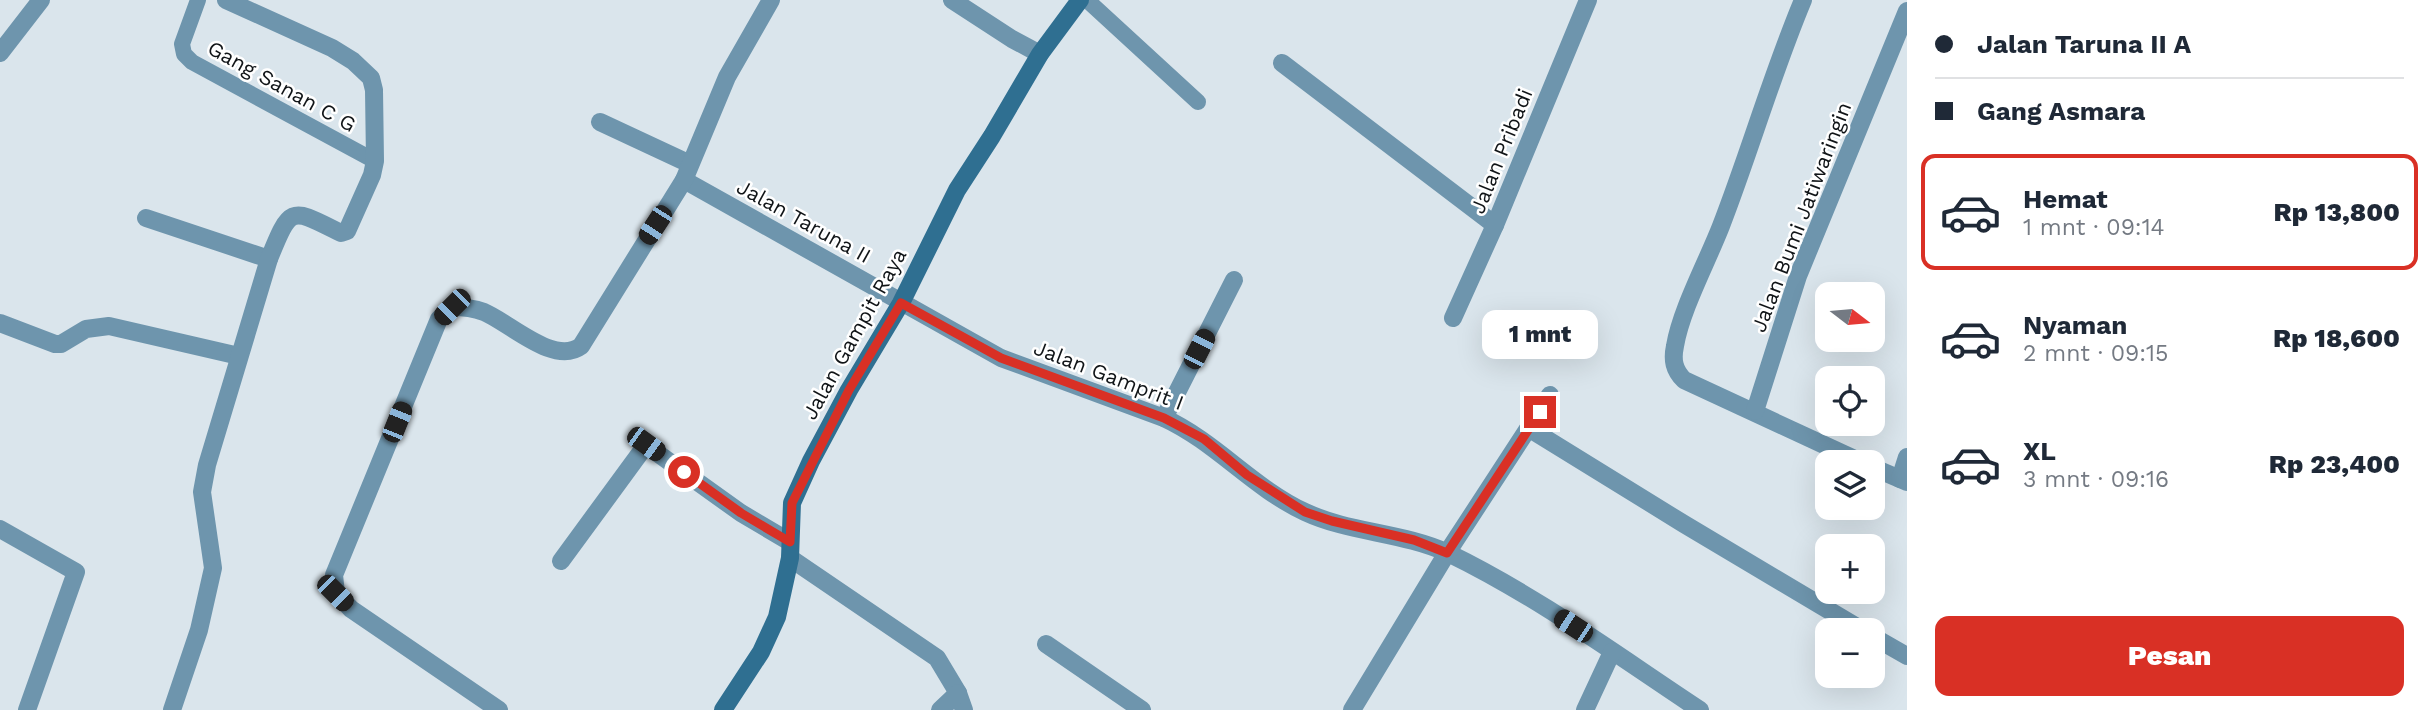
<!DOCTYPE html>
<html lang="id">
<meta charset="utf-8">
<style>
:root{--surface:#fff;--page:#f2f2f3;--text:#1f2937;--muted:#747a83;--line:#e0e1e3;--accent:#d93025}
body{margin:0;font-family:"Work Sans",sans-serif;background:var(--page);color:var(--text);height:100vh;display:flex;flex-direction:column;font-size:26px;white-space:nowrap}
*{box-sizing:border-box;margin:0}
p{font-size:23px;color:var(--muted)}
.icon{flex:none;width:38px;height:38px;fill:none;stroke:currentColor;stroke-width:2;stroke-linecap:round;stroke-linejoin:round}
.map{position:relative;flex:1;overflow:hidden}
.side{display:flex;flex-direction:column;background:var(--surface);width:525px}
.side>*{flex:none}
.guide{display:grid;align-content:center;height:154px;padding:0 28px;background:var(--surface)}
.needle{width:46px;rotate:106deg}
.tools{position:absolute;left:1815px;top:282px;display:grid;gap:14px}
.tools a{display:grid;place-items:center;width:70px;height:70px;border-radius:14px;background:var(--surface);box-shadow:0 7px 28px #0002;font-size:35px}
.end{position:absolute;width:32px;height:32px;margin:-16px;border:9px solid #d93025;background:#fff;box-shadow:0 0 0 4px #fff}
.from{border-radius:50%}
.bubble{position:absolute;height:49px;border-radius:14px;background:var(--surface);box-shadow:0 7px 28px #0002;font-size:23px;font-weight:800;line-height:49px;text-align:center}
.car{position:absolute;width:21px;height:42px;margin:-21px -10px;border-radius:9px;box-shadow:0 0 5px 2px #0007;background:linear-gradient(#222 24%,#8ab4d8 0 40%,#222 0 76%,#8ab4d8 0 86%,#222 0)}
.guide b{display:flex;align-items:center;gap:24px;height:66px;font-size:26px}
.guide b+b{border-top:2px solid var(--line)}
.guide i{width:18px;height:18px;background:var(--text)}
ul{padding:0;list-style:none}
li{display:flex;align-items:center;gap:21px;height:116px;margin:0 14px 10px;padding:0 14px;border:4px solid transparent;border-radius:14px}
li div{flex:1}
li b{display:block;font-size:26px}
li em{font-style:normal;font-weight:800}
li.selected{border-color:var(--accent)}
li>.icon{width:63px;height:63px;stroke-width:1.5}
.cta{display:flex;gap:14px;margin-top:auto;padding:14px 28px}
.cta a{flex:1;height:80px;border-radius:14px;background:var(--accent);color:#fff;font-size:28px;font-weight:800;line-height:80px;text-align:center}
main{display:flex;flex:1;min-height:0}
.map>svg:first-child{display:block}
</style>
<main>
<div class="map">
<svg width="1907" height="710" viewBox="0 0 1907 710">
<rect width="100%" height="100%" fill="#dae5ec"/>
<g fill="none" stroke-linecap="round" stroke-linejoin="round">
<g stroke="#6e95ad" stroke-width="16">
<polyline points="198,0 182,44 184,54 192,62 375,161"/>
<polyline points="1087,0 1198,102"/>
</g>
<g stroke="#6e95ad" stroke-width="18">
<polyline points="952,0 1012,39 1040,54"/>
<path d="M 1803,0 C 1772,74 1750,151 1721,226 C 1707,262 1681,310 1675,346 C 1672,360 1674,370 1684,380 L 1861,462"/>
<polyline points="0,53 41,0"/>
<polyline points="1282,63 1495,225"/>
<polyline points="600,122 690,164"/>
<path d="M 684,180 L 1001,358 L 1164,418 C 1216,442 1253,488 1305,512 C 1350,533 1402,532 1448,553 C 1537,596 1618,656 1700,710"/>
<polyline points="146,218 269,259"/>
<polyline points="1453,318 1495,225 1588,0"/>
<polyline points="0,323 55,344 61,344 86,329 109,326 239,356"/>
<polyline points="1755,411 1798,276 1907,11"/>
<polyline points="1164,418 1234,280"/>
<polyline points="1530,429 1684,524 1862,630"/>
<polyline points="1872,467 1907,482"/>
<polyline points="1900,479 1907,457"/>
<polyline points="0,529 76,572 27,710"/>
<polyline points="790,558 937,658 958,693 964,710"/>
<polyline points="561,561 646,445 741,513 790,542"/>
<polyline points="1872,636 1907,656"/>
<polyline points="1046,644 1142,710"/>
<path d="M 172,710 L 199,630 L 213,568 L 202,492 L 207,465 L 269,259 C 291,204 291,208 341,233 L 347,231 L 372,175 L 375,161 L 374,90 L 371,78 L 353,61 L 332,48 L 226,0"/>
<path d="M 499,710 L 351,609 L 336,593 L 334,575 L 439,319 L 452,307 C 463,307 473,308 484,312 C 510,323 554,366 581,346 L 684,180 L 727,77 L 771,0"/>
<polyline points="940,710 958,693"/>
<polyline points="1352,710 1447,553 1550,395"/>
<polyline points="1585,710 1612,652"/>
</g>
<polyline stroke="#2f6f91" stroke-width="18" points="723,710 761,652 777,617 790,558 792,503 811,461 849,390 901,303 957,190 992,136 1040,54 1080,0"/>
</g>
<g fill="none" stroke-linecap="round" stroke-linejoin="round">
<polyline stroke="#d93025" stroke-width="9" points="684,472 741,513 790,542 792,503 849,390 901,303 1001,358 1164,418 1204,439 1247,475 1305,512 1332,521 1414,540 1447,553 1540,412"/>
</g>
<g text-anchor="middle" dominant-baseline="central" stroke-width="5" stroke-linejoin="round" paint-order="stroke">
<g font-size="21" fill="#101417" stroke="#fff">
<text transform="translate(282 86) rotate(29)">Gang Sanan C G</text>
<text transform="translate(1501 151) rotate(-68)">Jalan Pribadi</text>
<text transform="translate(1801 217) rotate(-69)">Jalan Bumi Jatiwaringin</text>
<text transform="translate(804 221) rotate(29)">Jalan Taruna II</text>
<text transform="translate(854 334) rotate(-61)">Jalan Gampit Raya</text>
<text transform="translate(1109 375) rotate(21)">Jalan Gamprit I</text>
</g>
</g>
</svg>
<div class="tools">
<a><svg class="needle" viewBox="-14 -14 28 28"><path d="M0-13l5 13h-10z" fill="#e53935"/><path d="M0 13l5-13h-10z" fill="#747a83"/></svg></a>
<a><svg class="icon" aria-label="locate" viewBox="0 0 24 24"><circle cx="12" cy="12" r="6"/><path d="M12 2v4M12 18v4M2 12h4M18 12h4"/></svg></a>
<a><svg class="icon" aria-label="layers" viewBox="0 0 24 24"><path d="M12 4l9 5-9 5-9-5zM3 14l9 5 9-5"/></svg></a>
<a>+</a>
<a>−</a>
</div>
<i class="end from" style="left:684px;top:472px"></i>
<i class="end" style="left:1540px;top:412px"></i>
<div class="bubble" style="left:1482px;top:310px;width:116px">1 mnt</div>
<i class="car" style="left:655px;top:225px;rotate:213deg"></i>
<i class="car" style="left:452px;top:307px;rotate:225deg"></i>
<i class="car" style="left:1199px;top:349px;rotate:27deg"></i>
<i class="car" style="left:397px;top:422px;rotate:22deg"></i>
<i class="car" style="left:646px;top:444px;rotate:126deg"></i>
<i class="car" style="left:335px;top:593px;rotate:135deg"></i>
<i class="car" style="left:1573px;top:626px;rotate:303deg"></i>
</div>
<section class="side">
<div class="guide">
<b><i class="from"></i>Jalan Taruna II A</b>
<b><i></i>Gang Asmara</b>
</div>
<ul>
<li class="selected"><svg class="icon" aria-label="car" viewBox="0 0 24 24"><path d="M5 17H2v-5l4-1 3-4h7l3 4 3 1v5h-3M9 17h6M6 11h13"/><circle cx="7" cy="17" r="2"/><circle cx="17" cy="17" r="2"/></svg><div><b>Hemat</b><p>1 mnt · 09:14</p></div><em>Rp 13,800</em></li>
<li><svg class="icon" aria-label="car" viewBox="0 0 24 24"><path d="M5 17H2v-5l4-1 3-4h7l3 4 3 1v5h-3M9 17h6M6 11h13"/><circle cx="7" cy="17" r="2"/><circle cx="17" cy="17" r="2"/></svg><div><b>Nyaman</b><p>2 mnt · 09:15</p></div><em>Rp 18,600</em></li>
<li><svg class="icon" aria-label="car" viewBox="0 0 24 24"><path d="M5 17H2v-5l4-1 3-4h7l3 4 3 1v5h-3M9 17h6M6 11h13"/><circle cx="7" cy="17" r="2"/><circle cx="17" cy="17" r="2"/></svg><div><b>XL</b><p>3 mnt · 09:16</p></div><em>Rp 23,400</em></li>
</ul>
<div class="cta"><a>Pesan</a></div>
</section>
</main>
